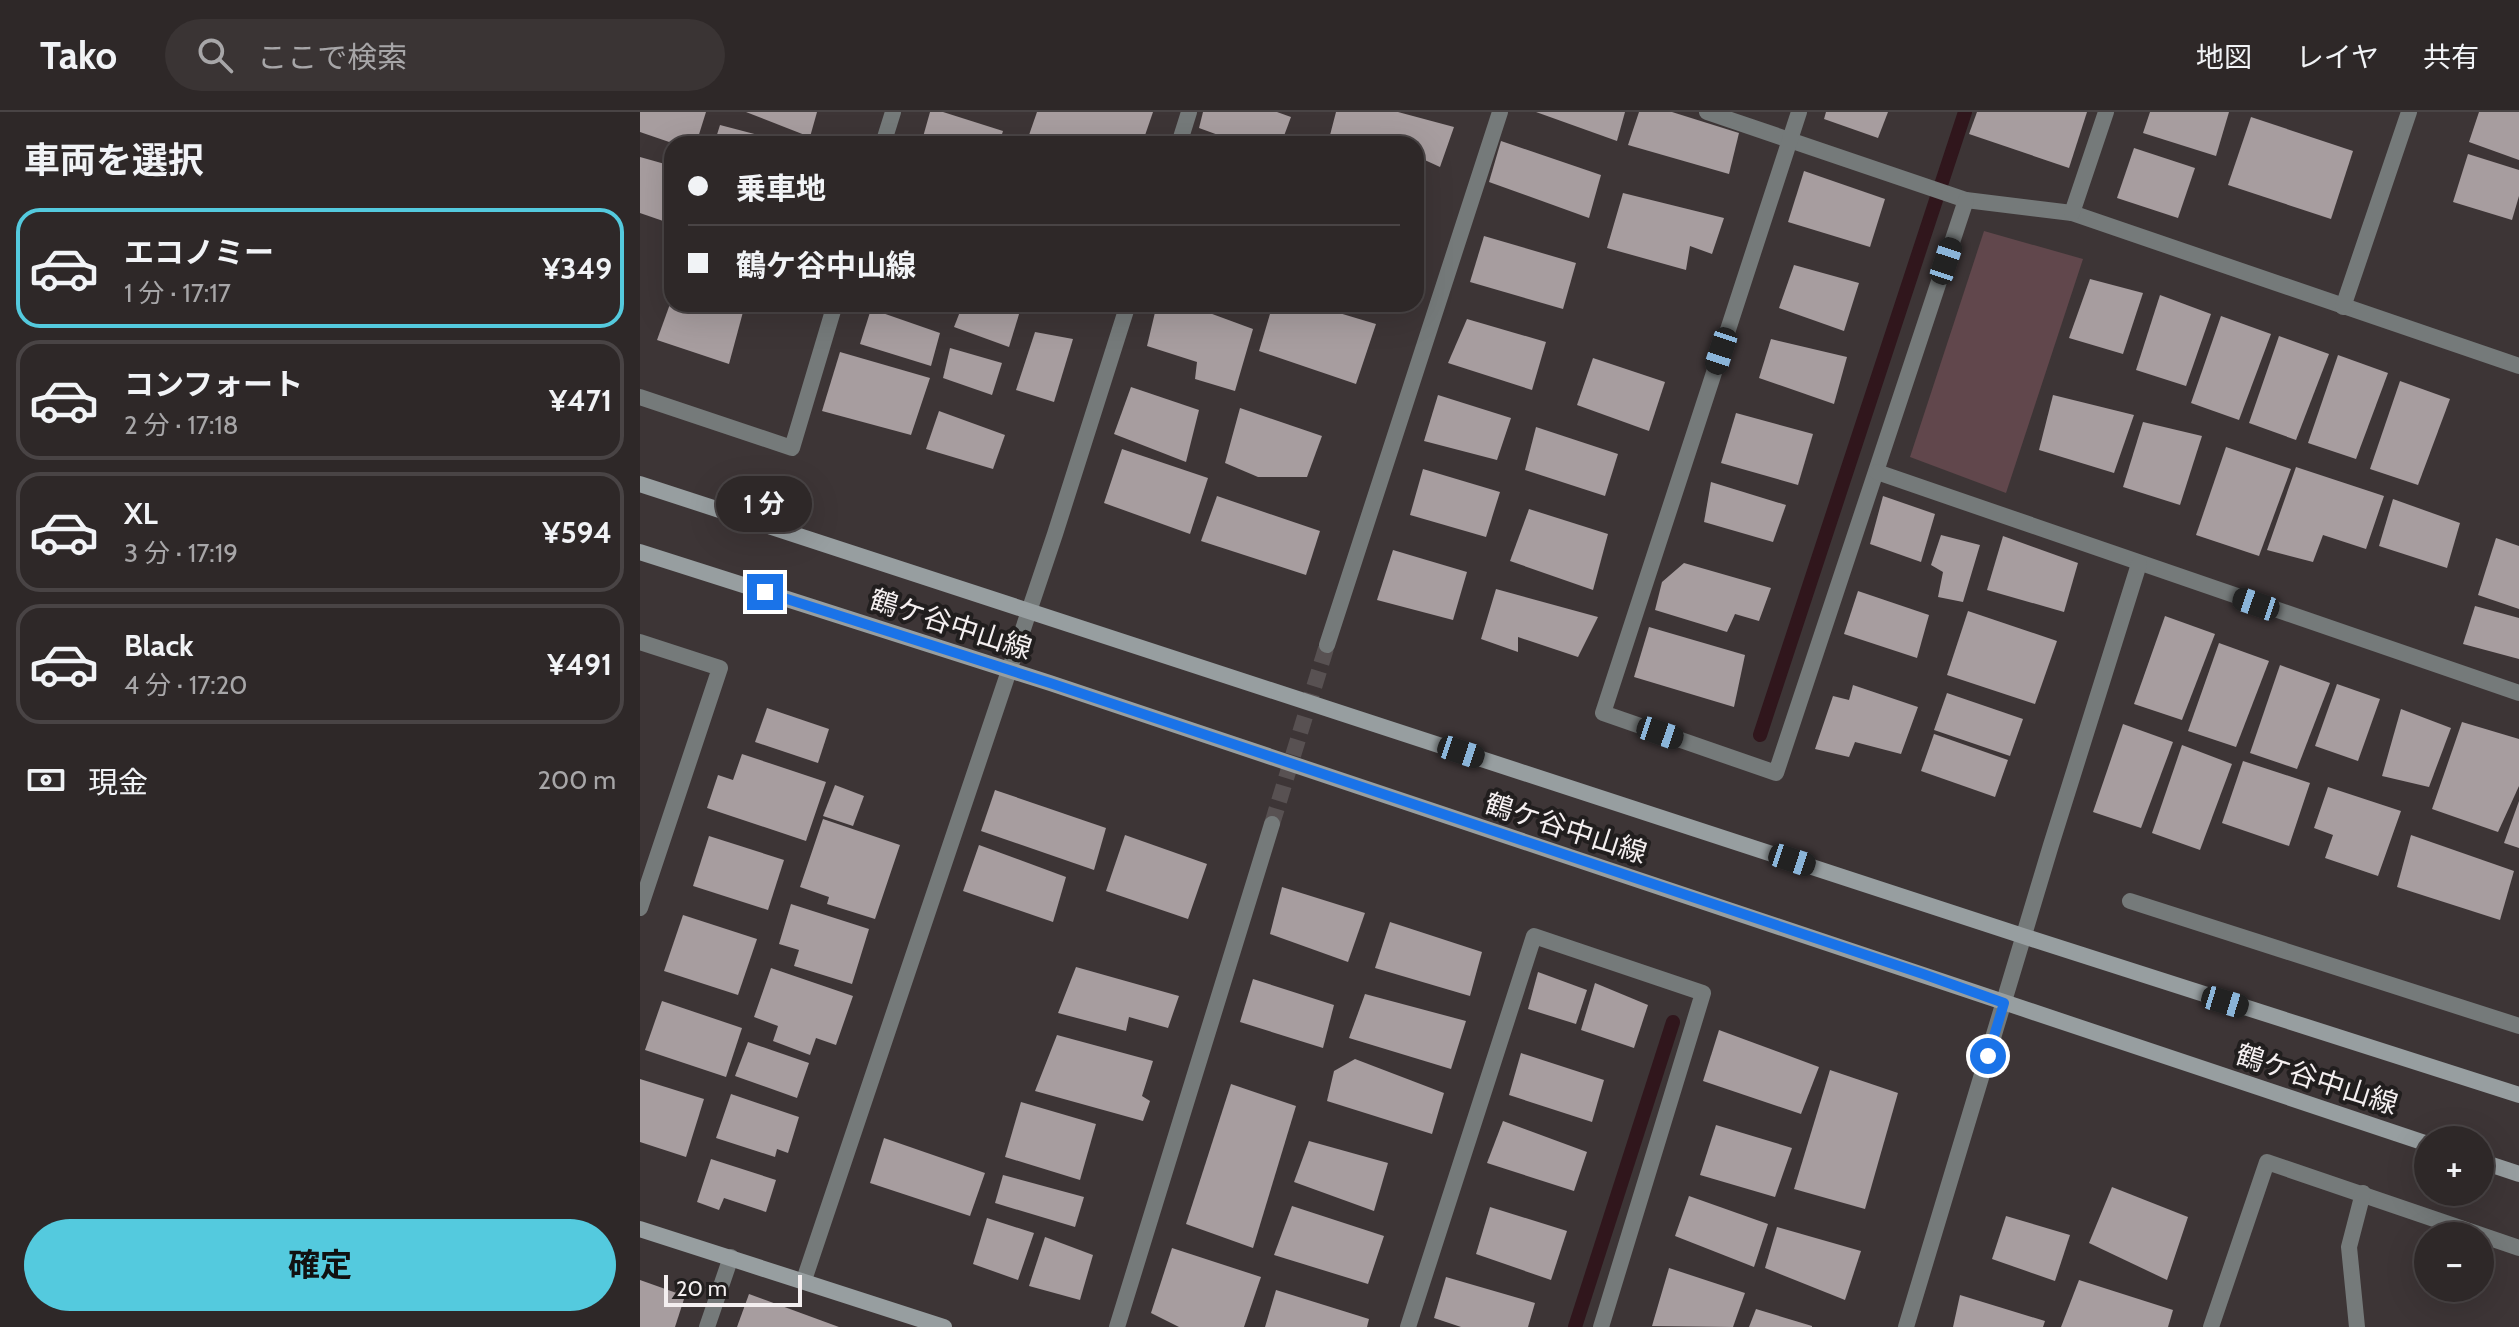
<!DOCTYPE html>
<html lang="ja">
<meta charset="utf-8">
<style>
:root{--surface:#2e2828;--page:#3a3434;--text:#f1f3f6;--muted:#a7a6a8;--line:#494445;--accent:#54cade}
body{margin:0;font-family:Cabin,"Noto Sans JP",sans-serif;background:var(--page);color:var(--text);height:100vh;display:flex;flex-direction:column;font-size:30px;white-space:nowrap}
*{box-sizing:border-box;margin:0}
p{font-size:26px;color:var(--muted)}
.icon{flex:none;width:44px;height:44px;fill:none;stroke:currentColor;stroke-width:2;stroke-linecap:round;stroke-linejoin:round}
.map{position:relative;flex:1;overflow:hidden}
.drawer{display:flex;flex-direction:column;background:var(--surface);width:640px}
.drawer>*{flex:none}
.top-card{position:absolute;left:24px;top:24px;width:760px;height:176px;border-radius:24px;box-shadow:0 8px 32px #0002,0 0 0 2px var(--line);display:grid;align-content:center;height:176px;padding:0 24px;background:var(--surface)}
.tools{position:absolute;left:1774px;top:1014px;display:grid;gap:16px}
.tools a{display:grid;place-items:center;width:80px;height:80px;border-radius:50%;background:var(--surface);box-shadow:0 8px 32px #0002,0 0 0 2px var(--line);font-size:40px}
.scale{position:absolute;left:24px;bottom:20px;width:138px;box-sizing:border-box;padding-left:8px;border:4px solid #f4eff0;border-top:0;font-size:22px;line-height:28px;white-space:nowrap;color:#f4eff0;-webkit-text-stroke:6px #211e1e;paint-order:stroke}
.end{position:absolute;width:36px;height:36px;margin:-18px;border:10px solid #1a73e8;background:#fff;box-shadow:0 0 0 4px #fff}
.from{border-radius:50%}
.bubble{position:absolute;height:56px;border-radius:28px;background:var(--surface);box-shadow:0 8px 32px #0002,0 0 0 2px var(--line);font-size:26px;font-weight:700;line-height:56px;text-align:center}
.car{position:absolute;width:24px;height:48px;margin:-24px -12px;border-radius:10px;box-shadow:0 0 6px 2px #0007;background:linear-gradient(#222 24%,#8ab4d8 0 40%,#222 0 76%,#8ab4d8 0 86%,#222 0)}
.top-card b{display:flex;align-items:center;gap:28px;height:76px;font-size:30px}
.top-card b+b{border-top:2px solid var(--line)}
.top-card i{width:20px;height:20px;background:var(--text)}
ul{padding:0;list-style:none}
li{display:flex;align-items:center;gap:24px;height:120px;margin:0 16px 12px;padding:0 8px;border:4px solid var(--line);border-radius:24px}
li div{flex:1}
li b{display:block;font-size:30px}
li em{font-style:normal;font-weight:700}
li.on{border-color:var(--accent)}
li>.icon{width:72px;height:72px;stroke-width:1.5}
h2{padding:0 24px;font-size:36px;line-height:96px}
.pay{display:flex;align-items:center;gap:20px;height:88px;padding:0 24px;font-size:30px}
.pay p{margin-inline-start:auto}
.cta{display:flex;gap:16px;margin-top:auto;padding:16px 24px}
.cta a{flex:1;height:92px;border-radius:48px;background:var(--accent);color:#111;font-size:32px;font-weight:700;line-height:92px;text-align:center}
header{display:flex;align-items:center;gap:48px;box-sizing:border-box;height:112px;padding:0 40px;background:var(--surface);border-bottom:2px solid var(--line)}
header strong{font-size:38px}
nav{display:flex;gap:44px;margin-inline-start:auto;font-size:28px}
.search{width:560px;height:72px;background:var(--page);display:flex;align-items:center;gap:20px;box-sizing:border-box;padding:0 28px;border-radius:44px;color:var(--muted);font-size:30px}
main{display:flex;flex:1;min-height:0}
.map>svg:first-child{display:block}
</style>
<header>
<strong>Tako</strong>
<div class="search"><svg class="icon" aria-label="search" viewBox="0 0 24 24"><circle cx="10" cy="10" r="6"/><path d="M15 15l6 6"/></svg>ここで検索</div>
<nav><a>地図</a><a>レイヤ</a><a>共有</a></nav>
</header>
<main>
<section class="drawer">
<h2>車両を選択</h2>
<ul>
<li class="on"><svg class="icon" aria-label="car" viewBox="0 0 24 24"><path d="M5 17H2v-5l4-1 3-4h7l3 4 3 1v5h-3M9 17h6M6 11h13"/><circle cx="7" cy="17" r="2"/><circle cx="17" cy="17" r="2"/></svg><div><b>エコノミー</b><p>1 分 · 17:17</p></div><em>¥349</em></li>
<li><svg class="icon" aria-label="car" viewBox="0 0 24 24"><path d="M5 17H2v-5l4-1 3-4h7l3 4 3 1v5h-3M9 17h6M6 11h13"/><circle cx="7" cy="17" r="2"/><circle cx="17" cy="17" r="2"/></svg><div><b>コンフォート</b><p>2 分 · 17:18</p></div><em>¥471</em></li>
<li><svg class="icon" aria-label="car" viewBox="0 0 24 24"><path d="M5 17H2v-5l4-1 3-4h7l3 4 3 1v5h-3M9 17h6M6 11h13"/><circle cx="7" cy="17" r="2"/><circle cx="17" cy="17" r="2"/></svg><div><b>XL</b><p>3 分 · 17:19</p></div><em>¥594</em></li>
<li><svg class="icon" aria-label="car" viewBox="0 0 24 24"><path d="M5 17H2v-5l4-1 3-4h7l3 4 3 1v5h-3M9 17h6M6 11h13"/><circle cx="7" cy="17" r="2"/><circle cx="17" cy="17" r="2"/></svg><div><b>Black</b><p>4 分 · 17:20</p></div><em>¥491</em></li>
</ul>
<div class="pay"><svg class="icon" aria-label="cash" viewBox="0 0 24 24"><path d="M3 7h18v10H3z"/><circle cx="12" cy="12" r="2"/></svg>現金<p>200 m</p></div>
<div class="cta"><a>確定</a></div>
</section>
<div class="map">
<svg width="1879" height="1215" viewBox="0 0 1879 1215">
<rect width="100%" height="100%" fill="#3d3536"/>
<polygon fill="#61474c" points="1344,119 1443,147 1366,381 1270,345"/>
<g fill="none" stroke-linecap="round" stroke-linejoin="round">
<g stroke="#30161c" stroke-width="14">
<polyline points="1120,623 1325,0"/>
<polyline points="935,1215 1033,910"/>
</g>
</g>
<g fill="#a79d9f">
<polygon points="0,0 66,0 56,32 35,32 0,20"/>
<polygon points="106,0 177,0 170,25"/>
<polygon points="290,0 303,0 363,19 359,32 281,32"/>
<polygon points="397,0 513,0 502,32 417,32 389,23"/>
<polygon points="563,0 637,0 651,5 641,32 603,32 559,16"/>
<polygon points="696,0 758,0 814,15 800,55 776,44 776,32 705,32 689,27"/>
<polygon points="896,0 985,0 977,29"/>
<polygon points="999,0 1032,0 1099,21 1089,62 988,33"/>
<polygon points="1186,0 1248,0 1238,26 1184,7"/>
<polygon points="1337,0 1447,0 1429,56 1329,22"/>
<polygon points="1510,0 1589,0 1576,44 1503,21"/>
<polygon points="1839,0 1879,0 1879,48 1829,30"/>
<polygon points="1611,5 1713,39 1691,107 1588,73"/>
<polygon points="80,13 149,31 149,32 74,32"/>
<polygon points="861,29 961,63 949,106 849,70"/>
<polygon points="1494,36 1555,56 1538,106 1477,86"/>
<polygon points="1828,42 1879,58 1879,84 1872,108 1813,90"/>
<polygon points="0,45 32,54 32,91 26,110 0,101"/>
<polygon points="1164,59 1245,87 1230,135 1148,110"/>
<polygon points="983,81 1084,106 1072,142 1050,134 1046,158 967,136"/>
<polygon points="844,124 936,151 923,197 830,170"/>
<polygon points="1154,153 1219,171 1204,219 1139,196"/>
<polygon points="1450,167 1503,181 1483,242 1429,226"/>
<polygon points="1520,183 1571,202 1546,274 1496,258"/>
<polygon points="30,192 80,192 103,200 89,252 17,228"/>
<polygon points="323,192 357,192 380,199 369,235 314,215"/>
<polygon points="517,192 545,192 613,217 595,279 555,267 557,250 507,234"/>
<polygon points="633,192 669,192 736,212 716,272 619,239"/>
<polygon points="231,197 300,221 291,254 220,232"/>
<polygon points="1581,204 1631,222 1599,308 1551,291"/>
<polygon points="827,207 906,230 892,278 808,251"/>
<polygon points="395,220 433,227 414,290 376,278"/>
<polygon points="1639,224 1689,242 1656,328 1609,311"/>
<polygon points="1131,227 1207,245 1194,292 1119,266"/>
<polygon points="310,236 362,251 352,283 303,266"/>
<polygon points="200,240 290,266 271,323 182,299"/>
<polygon points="1698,243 1748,261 1716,347 1668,331"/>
<polygon points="953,246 1025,270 1009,319 937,293"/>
<polygon points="1760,269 1810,287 1778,373 1730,357"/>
<polygon points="491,275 559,298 546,350 474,322"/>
<polygon points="798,283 871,306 857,348 784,329"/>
<polygon points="1413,283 1494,303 1474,361 1399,338"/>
<polygon points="600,296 682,324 667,365 618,365 585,351"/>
<polygon points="299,299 365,323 353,357 286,337"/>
<polygon points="1096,301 1173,322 1158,373 1081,351"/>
<polygon points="1503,310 1562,324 1540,393 1483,375"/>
<polygon points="896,315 978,342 965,384 885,358"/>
<polygon points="1586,335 1651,357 1619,444 1556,423"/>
<polygon points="482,337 568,366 550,422 464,391"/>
<polygon points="1656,355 1744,384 1726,437 1683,423 1673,450 1627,438"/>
<polygon points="783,357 860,380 846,425 770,403"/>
<polygon points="1071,370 1146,393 1133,430 1064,410"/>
<polygon points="577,384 680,419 666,463 561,429"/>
<polygon points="1243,384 1295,402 1281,450 1230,432"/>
<polygon points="1753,387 1820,411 1807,456 1739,434"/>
<polygon points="889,397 968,422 953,478 870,449"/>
<polygon points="1301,423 1340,433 1323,490 1298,485 1303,460 1291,453"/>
<polygon points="1363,424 1438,451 1424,500 1347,478"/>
<polygon points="1856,426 1879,434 1879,497 1838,483"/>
<polygon points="753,438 827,460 813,508 737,488"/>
<polygon points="1044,451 1131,476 1119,509 1095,502 1087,520 1015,498 1022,470"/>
<polygon points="856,477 958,505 938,545 878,525 878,540 841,527"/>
<polygon points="1218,479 1289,503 1277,546 1204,522"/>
<polygon points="1835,494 1879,506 1879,547 1823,532"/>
<polygon points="1328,499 1417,529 1395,592 1307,563"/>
<polygon points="1525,504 1575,522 1542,608 1494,592"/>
<polygon points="1009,515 1105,543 1094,595 994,565"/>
<polygon points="1579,531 1629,549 1596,635 1548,619"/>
<polygon points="1640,553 1690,571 1657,657 1610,641"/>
<polygon points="1697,572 1740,587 1718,649 1675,634"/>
<polygon points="1213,573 1278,595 1261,642 1215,630 1209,645 1175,637 1193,584 1209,588"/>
<polygon points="1307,581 1383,607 1370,644 1294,618"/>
<polygon points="127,596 189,617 178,651 115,630"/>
<polygon points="1761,597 1811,616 1789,675 1742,664"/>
<polygon points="1822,610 1879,627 1879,674 1858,720 1792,697"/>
<polygon points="1483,612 1533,630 1501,716 1453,700"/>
<polygon points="1294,622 1368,648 1355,685 1281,659"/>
<polygon points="1542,633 1592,652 1560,738 1512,721"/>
<polygon points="102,642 186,670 166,729 67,696 78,663 93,668"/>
<polygon points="1603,649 1670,671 1649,734 1582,711"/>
<polygon points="195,673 224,684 213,714 183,704"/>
<polygon points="1688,675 1761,699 1738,764 1685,746 1693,723 1674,716"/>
<polygon points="355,678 466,716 454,758 341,719"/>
<polygon points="1879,689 1879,736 1864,731"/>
<polygon points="183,707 260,733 235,807 187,792 189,785 160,775"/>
<polygon points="485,723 567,752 548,807 466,779"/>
<polygon points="1771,723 1874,759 1860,808 1757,775"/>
<polygon points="69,724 144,748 128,798 53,774"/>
<polygon points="339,733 426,765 413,810 323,779"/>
<polygon points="642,775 725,801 708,850 630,822"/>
<polygon points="151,792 229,817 212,872 154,854 159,838 139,832"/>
<polygon points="43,803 117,827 98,883 24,859"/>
<polygon points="750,810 842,840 830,884 735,856"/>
<polygon points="436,855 539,884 528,916 489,905 486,919 418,901"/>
<polygon points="131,856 213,884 196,933 176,926 170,943 133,929 138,914 114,905"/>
<polygon points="898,860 947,878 936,912 888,897"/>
<polygon points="613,867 694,893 683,936 600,910"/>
<polygon points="955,871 1008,893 994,936 941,918"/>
<polygon points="725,882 826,909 811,957 709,926"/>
<polygon points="22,889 102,916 86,965 5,938"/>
<polygon points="1079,918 1179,955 1161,1002 1063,969"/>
<polygon points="417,923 513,949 502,984 510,989 503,1009 395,979"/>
<polygon points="108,930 169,951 157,986 95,964"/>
<polygon points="881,941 964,968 952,1010 869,983"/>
<polygon points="715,947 804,981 792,1022 687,989 694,959"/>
<polygon points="1190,958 1258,981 1225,1097 1154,1077"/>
<polygon points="0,967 64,987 46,1045 0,1030"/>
<polygon points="591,972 656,994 613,1136 546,1112"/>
<polygon points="91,982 159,1005 148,1041 137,1037 135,1045 76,1026"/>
<polygon points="381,990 456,1012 440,1068 365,1045"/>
<polygon points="863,1009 947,1040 934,1079 847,1051"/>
<polygon points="1076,1013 1152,1036 1135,1085 1060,1063"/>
<polygon points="244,1026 345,1061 330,1104 230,1071"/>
<polygon points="669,1029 748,1051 734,1099 654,1070"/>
<polygon points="71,1047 136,1068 126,1100 84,1086 79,1098 57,1090"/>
<polygon points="363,1063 444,1085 435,1115 355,1091"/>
<polygon points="1472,1075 1548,1105 1527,1168 1449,1131"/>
<polygon points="1049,1084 1128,1112 1114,1155 1035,1124"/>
<polygon points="652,1094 744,1124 728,1172 634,1143"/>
<polygon points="850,1095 927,1119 911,1168 836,1142"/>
<polygon points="1366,1104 1430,1123 1415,1169 1352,1147"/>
<polygon points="347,1106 394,1121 378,1168 333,1152"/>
<polygon points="1137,1115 1221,1139 1205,1188 1125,1156"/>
<polygon points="405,1125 453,1143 440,1188 389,1174"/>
<polygon points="532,1136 621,1165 604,1215 539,1215 511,1201"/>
<polygon points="1029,1156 1105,1181 1093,1215 1012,1214"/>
<polygon points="806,1165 895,1191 888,1215 821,1215 794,1206"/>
<polygon points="0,1168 45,1184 35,1215 0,1215"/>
<polygon points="1439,1168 1533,1198 1528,1215 1421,1215"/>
<polygon points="636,1178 729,1207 727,1215 625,1215"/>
<polygon points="109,1182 199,1215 97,1215"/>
<polygon points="1320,1183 1405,1209 1403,1215 1313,1215"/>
<polygon points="1116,1197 1172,1214 1172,1215 1109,1215"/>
</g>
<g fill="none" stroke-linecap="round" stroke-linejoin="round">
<polyline stroke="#585152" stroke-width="16" stroke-dasharray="16 8" stroke-linecap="butt" points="632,712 687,533"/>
<g stroke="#757a7a" stroke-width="16">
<polyline points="1067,0 1326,88 1432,101 1879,254"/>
<polyline points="1159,0 963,601 1136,661 1326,88"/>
<polyline points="243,32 253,0"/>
<polyline points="539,32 549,0"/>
<polyline points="1432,101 1466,0"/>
<polyline points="1703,195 1769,0"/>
<polyline points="0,285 152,336 195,192"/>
<polyline points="1237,360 1879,581"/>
<polyline points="0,530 80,556 0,796"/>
<polyline points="687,533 860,0"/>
<polyline points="1490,789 1879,914"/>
<polyline points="164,1168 415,422 488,192"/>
<polyline points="67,1215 91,1145"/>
<polyline points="477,1215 632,712"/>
<polyline points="768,1215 894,824 1063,881 961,1215"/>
<polyline points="1266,1215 1411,733 1499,452"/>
<polyline points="1571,1215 1627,1050 1879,1136"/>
<polyline points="1717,1215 1709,1135 1723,1081"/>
</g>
<g stroke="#979ea0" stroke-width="16">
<polyline points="0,372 1383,824 1879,983"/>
<polyline points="0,440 410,571 1788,1032"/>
<polyline points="1840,1049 1879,1062"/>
<polyline points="0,1117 304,1215"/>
</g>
</g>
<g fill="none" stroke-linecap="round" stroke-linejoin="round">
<polyline stroke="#1a73e8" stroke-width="10" points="125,480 410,571 1283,862 1364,891 1348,944"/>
</g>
<g text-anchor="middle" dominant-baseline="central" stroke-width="8" stroke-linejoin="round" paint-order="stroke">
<g font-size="28" fill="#f4eff0" stroke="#211e1e">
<text transform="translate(311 512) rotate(18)">鶴ケ谷中山線</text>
<text transform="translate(926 716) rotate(18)">鶴ケ谷中山線</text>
<text transform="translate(1677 967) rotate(18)">鶴ケ谷中山線</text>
</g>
</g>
</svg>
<div class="tools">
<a>+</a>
<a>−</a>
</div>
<div class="scale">20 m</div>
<i class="end from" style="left:1348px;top:944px"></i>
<i class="end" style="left:125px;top:480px"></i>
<div class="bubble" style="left:76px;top:364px;width:96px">1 分</div>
<i class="car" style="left:1306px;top:149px;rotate:18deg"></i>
<i class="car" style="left:1081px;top:239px;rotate:198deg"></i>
<i class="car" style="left:1616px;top:492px;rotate:289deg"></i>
<i class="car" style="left:1020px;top:621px;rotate:109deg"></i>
<i class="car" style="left:821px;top:640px;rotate:108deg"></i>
<i class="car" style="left:1152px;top:748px;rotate:108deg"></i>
<i class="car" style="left:1585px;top:890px;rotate:107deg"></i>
<div class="top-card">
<b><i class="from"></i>乗車地</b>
<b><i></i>鶴ケ谷中山線</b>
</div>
</div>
</main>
